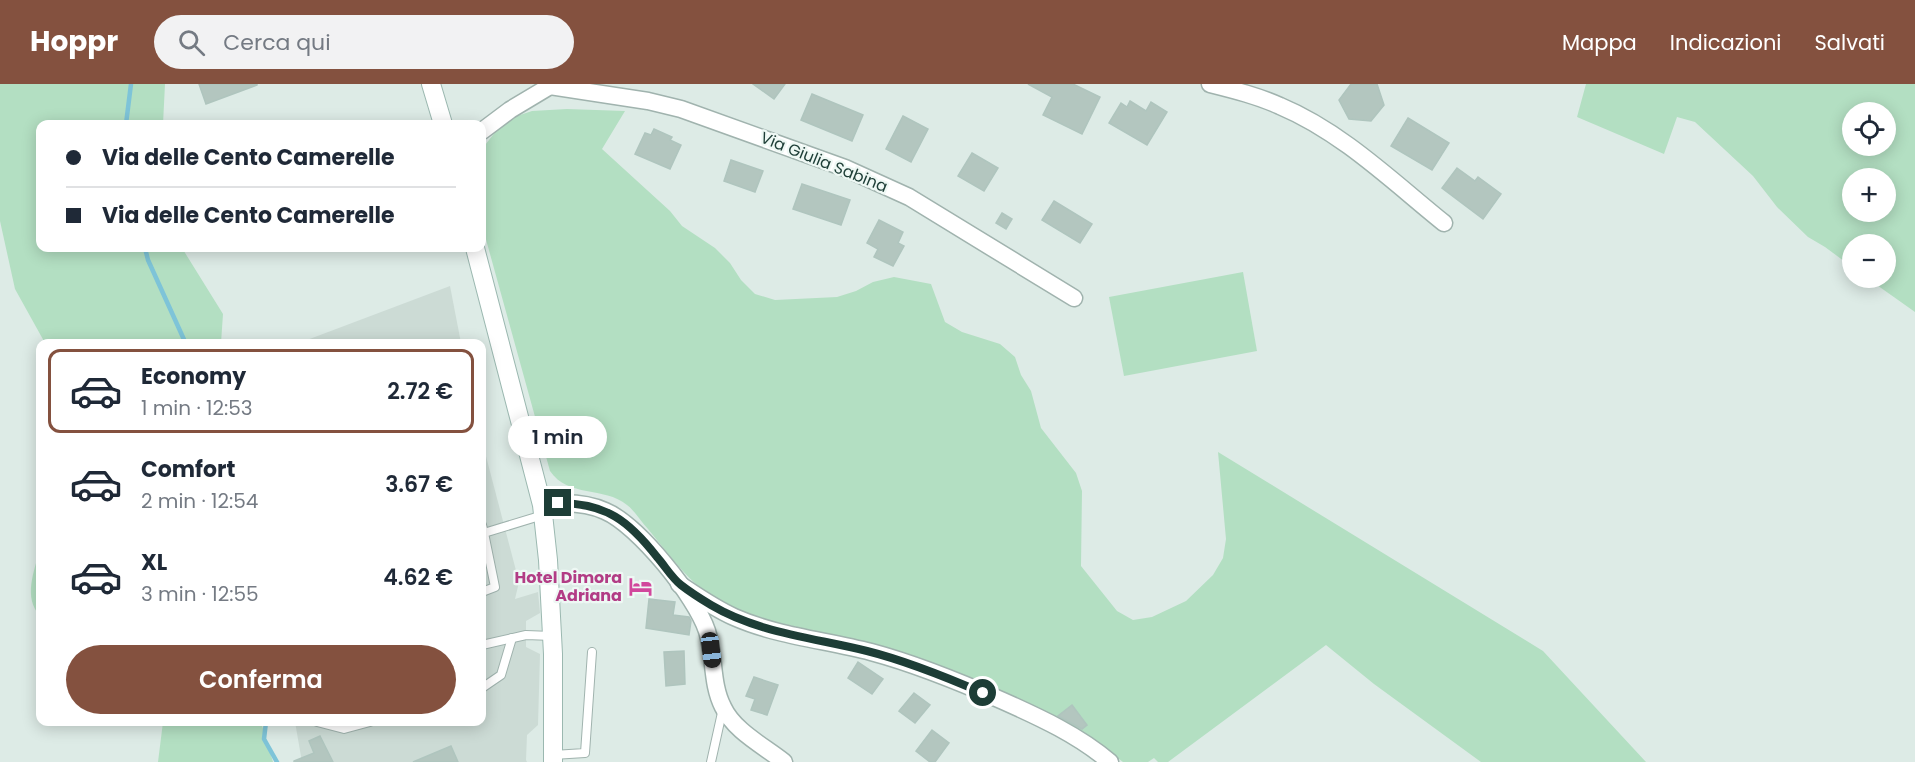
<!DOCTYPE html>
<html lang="it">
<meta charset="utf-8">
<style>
:root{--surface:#fff;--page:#f2f2f3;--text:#1f2937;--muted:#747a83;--line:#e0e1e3;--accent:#84513f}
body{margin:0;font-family:Poppins,sans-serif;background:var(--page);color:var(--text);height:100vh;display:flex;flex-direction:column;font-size:22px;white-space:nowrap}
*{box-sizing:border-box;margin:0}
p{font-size:20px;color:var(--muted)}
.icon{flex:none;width:33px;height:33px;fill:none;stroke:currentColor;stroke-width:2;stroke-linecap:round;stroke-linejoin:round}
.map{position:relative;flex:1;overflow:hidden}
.panel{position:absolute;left:36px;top:255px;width:450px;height:387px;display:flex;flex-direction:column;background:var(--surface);border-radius:12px;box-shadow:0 3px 15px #0003}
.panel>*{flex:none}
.top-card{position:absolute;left:36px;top:36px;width:450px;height:132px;border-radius:12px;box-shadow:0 3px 15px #0003;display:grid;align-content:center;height:132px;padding:0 30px;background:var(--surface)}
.controls{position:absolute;left:1842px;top:18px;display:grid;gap:12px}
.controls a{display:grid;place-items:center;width:54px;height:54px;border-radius:50%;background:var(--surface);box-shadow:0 3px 15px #0003;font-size:30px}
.end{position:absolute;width:27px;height:27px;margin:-14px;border:8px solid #1d3d36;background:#fff;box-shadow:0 0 0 3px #fff}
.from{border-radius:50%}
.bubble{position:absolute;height:42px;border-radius:21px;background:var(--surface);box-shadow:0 3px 15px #0003;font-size:20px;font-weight:600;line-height:42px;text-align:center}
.car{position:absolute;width:18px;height:36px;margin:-18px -9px;border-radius:8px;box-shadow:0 0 4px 2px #0007;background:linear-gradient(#222 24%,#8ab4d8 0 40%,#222 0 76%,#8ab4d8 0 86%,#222 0)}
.top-card b{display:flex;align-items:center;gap:21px;height:57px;font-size:22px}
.top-card b+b{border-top:2px solid var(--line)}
.top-card i{width:15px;height:15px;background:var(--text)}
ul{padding:10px 0 0;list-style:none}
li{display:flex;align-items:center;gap:18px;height:84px;margin:0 12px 9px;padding:0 18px;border:3px solid transparent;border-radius:12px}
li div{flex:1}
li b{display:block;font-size:22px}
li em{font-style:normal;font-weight:600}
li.current{border-color:var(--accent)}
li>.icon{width:54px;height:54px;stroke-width:1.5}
.action{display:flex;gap:12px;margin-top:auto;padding:12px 30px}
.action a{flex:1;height:69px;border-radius:36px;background:var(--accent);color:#fff;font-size:24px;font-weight:600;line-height:69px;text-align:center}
header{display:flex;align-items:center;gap:36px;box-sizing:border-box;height:84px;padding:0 30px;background:var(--accent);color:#fff}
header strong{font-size:28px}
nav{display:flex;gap:33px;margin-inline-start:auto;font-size:21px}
.search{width:420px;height:54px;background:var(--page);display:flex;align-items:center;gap:15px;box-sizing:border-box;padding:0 21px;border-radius:33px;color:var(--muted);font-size:22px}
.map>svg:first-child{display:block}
</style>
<header>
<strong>Hoppr</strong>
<div class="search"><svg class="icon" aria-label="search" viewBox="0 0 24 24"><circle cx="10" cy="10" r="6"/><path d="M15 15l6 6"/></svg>Cerca qui</div>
<nav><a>Mappa</a><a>Indicazioni</a><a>Salvati</a></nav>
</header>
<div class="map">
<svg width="1915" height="678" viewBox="0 0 1915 678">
<rect width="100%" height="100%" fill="#ddebe6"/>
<g fill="#ccdbd5">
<polygon points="450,202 461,259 299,259"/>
<polygon points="482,357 519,498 515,515 538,508 540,529 526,537 526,563 540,570 538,641 527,651 526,676 527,678 302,678 295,638 482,638"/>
</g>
<g fill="#b3dfc2" fill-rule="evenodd">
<polygon points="0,0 165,0 163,40 40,40 40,164 182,164 223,230 221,259 45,259 15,205 0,137"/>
<path d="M 1586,0 L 1915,0 L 1915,228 L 1867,194 L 1886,194 L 1886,160 L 1852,160 L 1852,183 L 1825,163 L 1808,153 L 1777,123 L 1753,92 L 1695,38 L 1677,33 L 1664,70 L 1577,33 ZM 1852,28 L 1886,28 L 1886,62 L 1852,62 ZM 1886,94 L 1886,128 L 1852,128 L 1852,94 Z"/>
<path d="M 567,25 L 625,27 L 602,65 L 670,127 L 682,142 L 715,164 L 730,179 L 741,196 L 755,210 L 775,216 L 837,213 L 856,207 L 873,198 L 894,193 L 931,200 L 945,238 L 962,248 L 1000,260 L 1015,273 L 1021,291 L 1031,307 L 1041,344 L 1076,389 L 1082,407 L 1081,482 L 1117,527 L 1133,536 L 1152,533 L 1186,517 L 1213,491 L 1223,474 L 1226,455 L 1218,368 L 1543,567 L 1646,678 L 1481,678 L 1374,600 L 1326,561 L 1168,678 L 1158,678 L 1154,674 L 1148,678 L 1123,678 L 1086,650 L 966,593 L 874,561 L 742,530 C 701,515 675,478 648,445 C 641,438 635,427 627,421 C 604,402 568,414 550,387 L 482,141 L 482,65 L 496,47 L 514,33 L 532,27 Z"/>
<polygon points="1243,188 1257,267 1124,292 1109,213"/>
<path d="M 40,465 L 40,532 C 23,513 34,488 40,465 Z"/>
<polygon points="163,638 261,638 273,678 158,678"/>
</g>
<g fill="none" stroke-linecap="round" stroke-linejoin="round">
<g stroke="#7ec4d8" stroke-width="4.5">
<polyline points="126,40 131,0"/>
<polyline points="145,164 148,176 186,260"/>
<polyline points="266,638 264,655 277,678"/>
</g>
</g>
<g fill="#b3c6bf" stroke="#afc5be" stroke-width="1.5">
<polygon points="199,0 257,0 257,1 206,20"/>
<polygon points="753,0 785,0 774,15"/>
<polygon points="1028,0 1073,0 1100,13 1082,50 1043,31 1052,13"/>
<polygon points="1351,0 1377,0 1384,21 1371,37 1349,35 1339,16"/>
<polygon points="812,10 863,31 852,57 801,36"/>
<polygon points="1130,17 1146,27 1151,18 1167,28 1147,61 1109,39 1121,19 1127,23"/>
<polygon points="903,32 928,45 911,78 886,65"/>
<polygon points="1408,34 1449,59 1432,86 1391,62"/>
<polygon points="654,45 672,53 670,56 681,61 670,85 635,70 645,49 651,51"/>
<polygon points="972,69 998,84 984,107 958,92"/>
<polygon points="731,76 763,87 755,108 724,97"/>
<polygon points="1457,84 1475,97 1478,93 1501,110 1483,135 1442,104"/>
<polygon points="802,100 850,116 841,141 793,125"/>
<polygon points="1054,117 1092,140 1080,159 1042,136"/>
<polygon points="1002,129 1012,135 1006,145 996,139"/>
<polygon points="879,136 903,148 898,159 904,162 893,182 874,173 878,165 867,159"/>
<polygon points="649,515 675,518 673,531 689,533 691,537 689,551 646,544"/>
<polygon points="684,567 685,600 666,602 664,568"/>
<polygon points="858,578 883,595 872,610 848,594"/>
<polygon points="754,593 778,601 767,631 751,626 755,615 746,612"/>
<polygon points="914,609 930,621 915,639 899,627"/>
<polygon points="1072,621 1087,641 1082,645 1058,632"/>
<polygon points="932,646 949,659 935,678 930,678 916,667"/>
<polygon points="320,652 333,678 294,678 294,677 314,669 309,657"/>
<polygon points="451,662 458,678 413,678"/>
</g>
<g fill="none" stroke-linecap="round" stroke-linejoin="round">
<defs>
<g id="service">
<polyline points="482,441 484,449 543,431"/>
<polyline points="482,508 495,503 484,449"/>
<polyline points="482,561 526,551 552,552"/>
<polyline points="482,604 501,591 512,554"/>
<polyline points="317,638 344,645 370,638"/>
<polyline points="553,671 585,669 592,568"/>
<polyline points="711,678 723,624"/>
</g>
<g id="minor">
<path d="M 1210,0 C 1234,6 1258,12 1280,22 C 1342,48 1393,98 1444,139"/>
<polyline points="550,2 648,17 681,25 845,84 909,113 1074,214"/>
<polyline points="482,47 510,26 550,2"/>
<path d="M 542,421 C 563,418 585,418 605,427 C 638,441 696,513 707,547 C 715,572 711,600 723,623 C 734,647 764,662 784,678"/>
<path d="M 679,500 C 697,512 714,524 734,533 C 777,552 825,556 871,568 C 916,580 960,598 1003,617 C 1041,634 1078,651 1110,678"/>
</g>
<g id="secondary">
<polyline points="431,0 443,40"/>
<polyline points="475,164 542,421 548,476 553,570 553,678"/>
</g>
</defs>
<use href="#service" stroke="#a0b3ae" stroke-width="10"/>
<use href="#minor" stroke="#a0b3ae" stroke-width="19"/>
<use href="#secondary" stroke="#9bb8b0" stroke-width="20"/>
<use href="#service" stroke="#fff" stroke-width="8"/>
<use href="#minor" stroke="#fff" stroke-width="16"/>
<use href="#secondary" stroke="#fff" stroke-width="18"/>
</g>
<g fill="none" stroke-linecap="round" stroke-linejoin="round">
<path stroke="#1d3d36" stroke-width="8" d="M 558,419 C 606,419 629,437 657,473 C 665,482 672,494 681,501 C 690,508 701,515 711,521 C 758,549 815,554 867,567 C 907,577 946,593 983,609"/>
</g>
<defs>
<symbol id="hotel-bare" viewBox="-9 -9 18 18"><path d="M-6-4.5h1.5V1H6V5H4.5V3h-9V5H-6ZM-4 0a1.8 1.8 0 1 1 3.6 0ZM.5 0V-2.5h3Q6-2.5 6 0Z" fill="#d1479c" stroke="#eef8f4" stroke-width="2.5" paint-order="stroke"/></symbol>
</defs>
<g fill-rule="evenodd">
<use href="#hotel-bare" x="624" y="486" width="33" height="33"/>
</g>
<g text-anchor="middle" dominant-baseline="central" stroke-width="4.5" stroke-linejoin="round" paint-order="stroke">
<g font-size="16" fill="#1d3d36" stroke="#eef8f4">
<text transform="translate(824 78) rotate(22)">Via Giulia Sabina</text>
</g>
<g font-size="16" font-weight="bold" fill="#b23c85" stroke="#eef8f4" text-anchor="end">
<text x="622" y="493">Hotel Dimora<tspan x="622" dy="18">Adriana</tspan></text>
</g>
</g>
</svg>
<div class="controls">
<a><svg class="icon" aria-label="locate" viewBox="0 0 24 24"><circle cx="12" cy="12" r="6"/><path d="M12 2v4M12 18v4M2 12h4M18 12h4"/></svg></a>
<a>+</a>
<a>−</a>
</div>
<i class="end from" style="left:983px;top:609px"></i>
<i class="end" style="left:558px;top:419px"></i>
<div class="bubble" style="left:508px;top:332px;width:99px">1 min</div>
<i class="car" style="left:711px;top:566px;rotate:173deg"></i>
<div class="top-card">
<b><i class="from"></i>Via delle Cento Camerelle</b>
<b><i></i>Via delle Cento Camerelle</b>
</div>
<section class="panel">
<ul>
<li class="current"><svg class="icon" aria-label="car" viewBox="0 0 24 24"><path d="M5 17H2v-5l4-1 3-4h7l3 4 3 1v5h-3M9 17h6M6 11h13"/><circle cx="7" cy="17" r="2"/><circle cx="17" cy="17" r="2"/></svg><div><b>Economy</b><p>1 min · 12:53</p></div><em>2.72 €</em></li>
<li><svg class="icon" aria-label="car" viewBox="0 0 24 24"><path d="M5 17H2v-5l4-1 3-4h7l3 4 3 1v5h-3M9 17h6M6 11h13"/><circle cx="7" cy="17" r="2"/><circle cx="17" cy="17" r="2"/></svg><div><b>Comfort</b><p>2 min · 12:54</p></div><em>3.67 €</em></li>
<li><svg class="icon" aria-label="car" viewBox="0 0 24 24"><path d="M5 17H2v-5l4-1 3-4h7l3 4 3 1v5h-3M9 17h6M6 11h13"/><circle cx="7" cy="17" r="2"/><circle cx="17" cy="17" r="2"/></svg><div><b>XL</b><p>3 min · 12:55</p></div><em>4.62 €</em></li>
</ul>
<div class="action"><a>Conferma</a></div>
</section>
</div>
